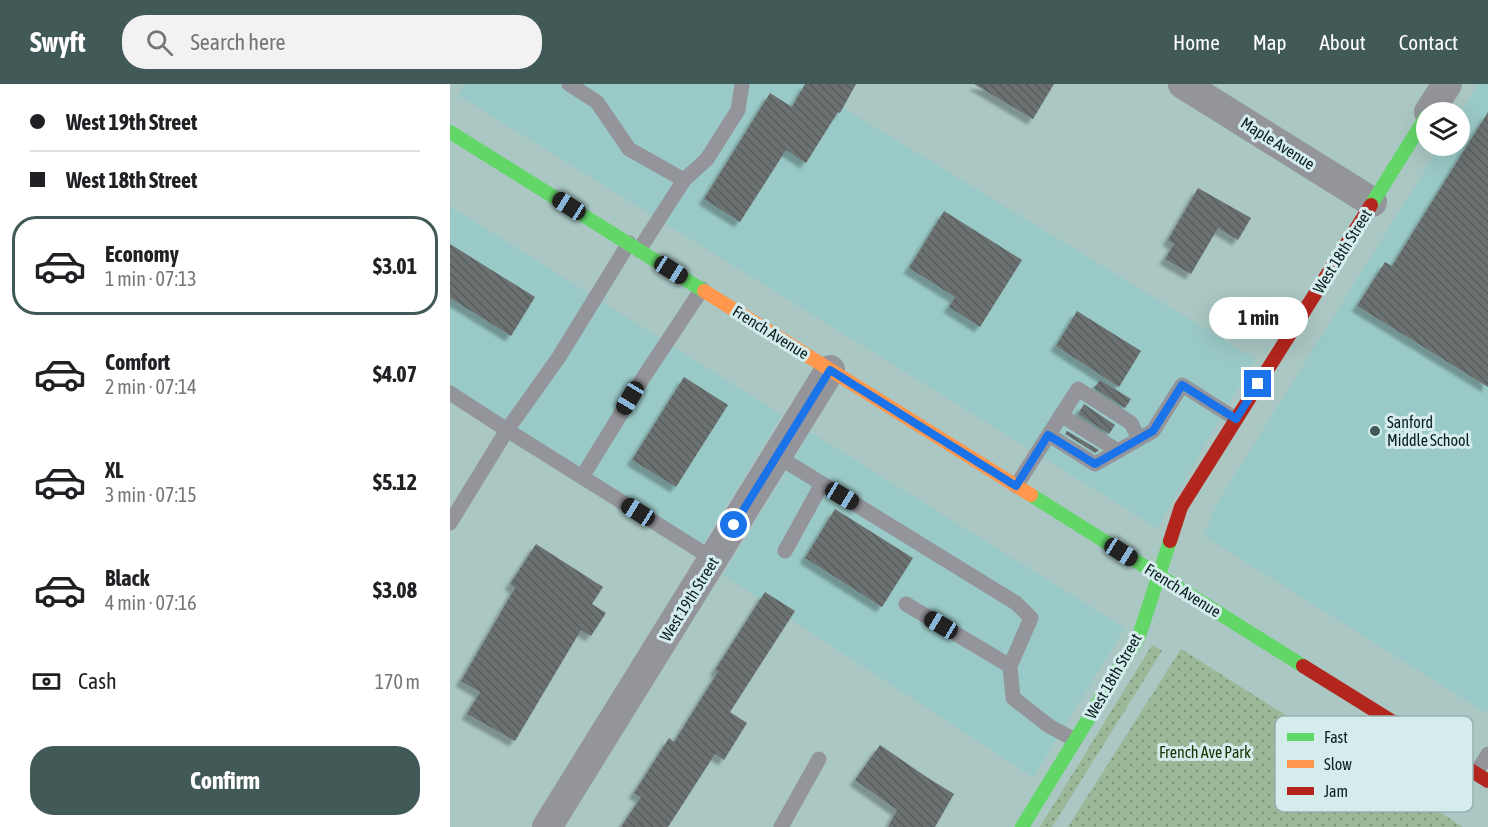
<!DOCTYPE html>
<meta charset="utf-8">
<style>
:root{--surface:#fff;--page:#f2f2f2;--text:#202124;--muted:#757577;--line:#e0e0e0;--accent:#415957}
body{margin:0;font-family:"Asap Condensed",sans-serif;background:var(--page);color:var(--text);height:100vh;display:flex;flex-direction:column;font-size:22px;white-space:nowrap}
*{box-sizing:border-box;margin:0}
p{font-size:20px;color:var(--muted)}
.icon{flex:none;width:33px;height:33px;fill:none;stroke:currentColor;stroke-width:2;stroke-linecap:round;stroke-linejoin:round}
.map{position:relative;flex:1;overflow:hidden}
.sheet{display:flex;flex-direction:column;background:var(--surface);width:450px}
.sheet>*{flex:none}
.top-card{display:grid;align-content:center;height:132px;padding:0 30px;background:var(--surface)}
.fabs{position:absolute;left:966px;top:18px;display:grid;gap:12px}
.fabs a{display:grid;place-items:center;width:54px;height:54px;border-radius:50%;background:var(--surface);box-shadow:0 6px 24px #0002;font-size:30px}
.end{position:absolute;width:27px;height:27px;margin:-14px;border:8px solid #1a73e8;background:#fff;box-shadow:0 0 0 3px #fff}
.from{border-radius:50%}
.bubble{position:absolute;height:42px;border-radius:21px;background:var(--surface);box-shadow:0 6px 24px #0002;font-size:20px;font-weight:700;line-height:42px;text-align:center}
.car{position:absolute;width:18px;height:36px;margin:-18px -9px;border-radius:8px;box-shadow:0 0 4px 2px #0007;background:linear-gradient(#222 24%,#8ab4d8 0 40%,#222 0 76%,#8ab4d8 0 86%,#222 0)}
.top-card b{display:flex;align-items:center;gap:21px;height:57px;font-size:22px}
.top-card b+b{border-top:2px solid var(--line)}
.top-card i{width:15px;height:15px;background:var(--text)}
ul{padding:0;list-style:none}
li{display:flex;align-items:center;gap:18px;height:99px;margin:0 12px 9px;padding:0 18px;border:3px solid transparent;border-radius:24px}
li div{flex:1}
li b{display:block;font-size:22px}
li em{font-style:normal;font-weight:700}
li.selected{border-color:var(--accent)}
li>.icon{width:54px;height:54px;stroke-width:1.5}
.pay{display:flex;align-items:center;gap:15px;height:66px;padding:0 30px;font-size:22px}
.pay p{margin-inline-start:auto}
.cta{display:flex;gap:12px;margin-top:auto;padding:12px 30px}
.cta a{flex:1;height:69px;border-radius:24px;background:var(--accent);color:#fff;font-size:24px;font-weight:700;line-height:69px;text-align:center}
header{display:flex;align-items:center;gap:36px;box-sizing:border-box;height:84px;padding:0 30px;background:var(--accent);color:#fff}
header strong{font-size:28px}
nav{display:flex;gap:33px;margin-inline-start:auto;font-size:21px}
.search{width:420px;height:54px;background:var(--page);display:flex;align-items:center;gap:15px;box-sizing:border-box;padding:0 21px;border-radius:24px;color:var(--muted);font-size:22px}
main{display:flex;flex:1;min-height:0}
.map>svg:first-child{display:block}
</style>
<header>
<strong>Swyft</strong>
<div class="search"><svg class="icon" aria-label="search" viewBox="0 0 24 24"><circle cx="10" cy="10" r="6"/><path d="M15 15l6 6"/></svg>Search here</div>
<nav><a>Home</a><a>Map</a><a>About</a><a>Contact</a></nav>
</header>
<main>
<section class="sheet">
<div class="top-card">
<b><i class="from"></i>West 19th Street</b>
<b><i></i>West 18th Street</b>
</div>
<ul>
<li class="selected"><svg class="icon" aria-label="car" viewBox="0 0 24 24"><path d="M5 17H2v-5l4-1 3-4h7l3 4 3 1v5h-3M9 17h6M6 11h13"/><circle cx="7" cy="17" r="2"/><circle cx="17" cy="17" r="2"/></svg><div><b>Economy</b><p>1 min · 07:13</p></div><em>$3.01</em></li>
<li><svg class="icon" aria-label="car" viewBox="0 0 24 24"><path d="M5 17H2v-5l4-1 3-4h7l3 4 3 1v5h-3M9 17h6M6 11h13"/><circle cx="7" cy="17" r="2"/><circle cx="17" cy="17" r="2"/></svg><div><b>Comfort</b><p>2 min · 07:14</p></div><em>$4.07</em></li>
<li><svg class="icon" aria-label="car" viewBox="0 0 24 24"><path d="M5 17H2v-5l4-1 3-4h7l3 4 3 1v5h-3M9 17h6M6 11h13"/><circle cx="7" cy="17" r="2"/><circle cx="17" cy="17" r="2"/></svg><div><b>XL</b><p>3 min · 07:15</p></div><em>$5.12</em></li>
<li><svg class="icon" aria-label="car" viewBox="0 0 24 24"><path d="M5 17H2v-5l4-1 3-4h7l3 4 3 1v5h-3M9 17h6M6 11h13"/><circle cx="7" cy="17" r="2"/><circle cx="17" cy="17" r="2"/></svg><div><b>Black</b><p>4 min · 07:16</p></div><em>$3.08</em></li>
</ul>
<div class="pay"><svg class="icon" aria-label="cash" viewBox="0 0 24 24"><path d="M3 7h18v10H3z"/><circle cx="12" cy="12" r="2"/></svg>Cash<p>170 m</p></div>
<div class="cta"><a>Confirm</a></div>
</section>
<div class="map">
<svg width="1038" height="743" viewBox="0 0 1038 743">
<defs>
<pattern id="park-dots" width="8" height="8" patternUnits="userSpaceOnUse" patternTransform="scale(1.5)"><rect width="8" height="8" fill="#9bb998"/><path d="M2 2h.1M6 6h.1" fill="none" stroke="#7c967b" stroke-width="1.8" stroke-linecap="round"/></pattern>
<pattern id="building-back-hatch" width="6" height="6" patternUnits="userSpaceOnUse" patternTransform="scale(1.5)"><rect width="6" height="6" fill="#6c7272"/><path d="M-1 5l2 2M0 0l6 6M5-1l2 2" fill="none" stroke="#575d5d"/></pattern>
<filter id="shadow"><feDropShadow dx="-5.5" dy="5.5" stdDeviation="1.5" flood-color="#0004"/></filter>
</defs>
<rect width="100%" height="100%" fill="#aac7c4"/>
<g fill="#9acac7">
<polygon points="15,0 354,0 805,275 707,444 8,11"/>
<polygon points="1028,0 1038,0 1038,630 754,452 766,421 990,62 1010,62 1010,30"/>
<polygon points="0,122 332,331 245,473 0,313"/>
<polygon points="360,348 675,544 583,693 273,491"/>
</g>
<g fill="url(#park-dots)">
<polygon points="702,561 712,567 602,743 590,743"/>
<polygon points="731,565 1013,743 618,743"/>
</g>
<g fill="url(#building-back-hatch)" filter="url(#shadow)">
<polygon points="355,0 406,0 390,29 388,28 356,79 336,66 290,138 254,115 320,9 342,23"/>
<polygon points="524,0 604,0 583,35"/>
<polygon points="1038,28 1038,303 907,222 935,178 942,182"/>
<polygon points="748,104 801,134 788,156 768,144 741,190 715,175 724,160 718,156"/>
<polygon points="494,127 572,176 530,243 499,223 505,213 459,184"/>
<polygon points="0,160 85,213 61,252 0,214"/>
<polygon points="627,227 691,267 669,303 606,262"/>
<polygon points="234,293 278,321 226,403 182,376"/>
<polygon points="650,296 681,315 675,324 644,304"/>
<polygon points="634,320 665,341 659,350 628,330"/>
<polygon points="617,347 649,366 645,369 615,350"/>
<polygon points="385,425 463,474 432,523 355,474"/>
<polygon points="86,460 153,503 142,520 156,529 141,552 131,546 65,657 17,630 30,608 11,597 65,504 60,500"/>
<polygon points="315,508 345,527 280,628 297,639 274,676 265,670 218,743 171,743 191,713 184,709 219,654 224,658 268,588 265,586"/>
<polygon points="430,661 478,694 504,710 485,743 438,743 447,726 405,696"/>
</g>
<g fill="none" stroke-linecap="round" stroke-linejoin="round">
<g stroke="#94949b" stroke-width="15">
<polyline points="119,0 147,18 179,65 234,96"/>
<polyline points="189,166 234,96 257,75 288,26 292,0"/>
<polyline points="0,309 57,346 109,273 179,159"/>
<polyline points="611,331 668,367"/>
<polyline points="599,351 645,380 703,347 732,301 786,335"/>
<polyline points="327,372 566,519 581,534 560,582 563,614 599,642 625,656"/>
<polyline points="132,393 193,294 252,205"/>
<polyline points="566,402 628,305 681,339 689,355"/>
<polyline points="0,439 57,346 263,475"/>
<polyline points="335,467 372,400"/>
<polyline points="456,520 560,582"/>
<polyline points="1026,689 1038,670"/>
<polyline points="331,743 369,675"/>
</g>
<g stroke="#94949b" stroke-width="30">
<polyline points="733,0 922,118"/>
<polyline points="979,28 997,0"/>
<polyline points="97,743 380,286"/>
</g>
<g stroke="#63d668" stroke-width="14">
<polyline points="0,48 254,207"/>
<polyline points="921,121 976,33"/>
<polyline points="581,411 853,582"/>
<polyline points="572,743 689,552 720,457"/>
</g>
<polyline stroke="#ff974d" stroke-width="14" points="254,207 581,411"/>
<g stroke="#b3261e" stroke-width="14">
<polyline points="720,457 731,423 921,121"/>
<polyline points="853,582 1038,697"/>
</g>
</g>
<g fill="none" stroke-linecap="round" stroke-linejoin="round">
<polyline stroke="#1a73e8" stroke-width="8" points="284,441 380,286 566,402 598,351 645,380 703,347 732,301 786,335 808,300"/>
</g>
<circle fill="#415957" stroke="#d4edec" stroke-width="2" cx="925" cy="347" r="6"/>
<g text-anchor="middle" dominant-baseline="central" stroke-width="6" stroke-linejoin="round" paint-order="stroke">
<g font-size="16" fill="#081e1d" stroke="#d4edec">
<text transform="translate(828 59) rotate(32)">Maple Avenue</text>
<text transform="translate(892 167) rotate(-58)">West 18th Street</text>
<text transform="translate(321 248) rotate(32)">French Avenue</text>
<text transform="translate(733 506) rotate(32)">French Avenue</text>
<text transform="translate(239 515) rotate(-58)">West 19th Street</text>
<text transform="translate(663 592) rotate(-60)">West 18th Street</text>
</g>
<g font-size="16" fill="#081e1d" stroke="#d4edec" text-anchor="start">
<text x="937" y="338">Sanford<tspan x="937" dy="18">Middle School</tspan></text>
</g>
<g font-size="16" fill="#1b3101" stroke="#d4edec">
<text x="755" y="668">French Ave Park</text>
</g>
</g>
<rect x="825" y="632" width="198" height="96" rx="9" fill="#d4edec" stroke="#97afae" stroke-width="1.5"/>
<rect x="837" y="649" width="27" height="8" fill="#63d668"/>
<rect x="837" y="676" width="27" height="8" fill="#ff974d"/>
<rect x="837" y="703" width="27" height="8" fill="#b3261e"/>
<g font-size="16" fill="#081e1d">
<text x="874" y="659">Fast</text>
<text x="874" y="686">Slow</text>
<text x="874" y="713">Jam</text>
</g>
</svg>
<div class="fabs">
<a><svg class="icon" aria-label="layers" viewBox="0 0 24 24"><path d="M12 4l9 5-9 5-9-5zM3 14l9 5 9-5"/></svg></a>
</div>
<i class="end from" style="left:284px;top:441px"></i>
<i class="end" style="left:808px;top:300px"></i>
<div class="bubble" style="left:759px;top:213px;width:99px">1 min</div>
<i class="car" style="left:119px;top:122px;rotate:302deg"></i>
<i class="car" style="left:221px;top:186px;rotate:122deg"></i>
<i class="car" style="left:180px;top:314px;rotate:211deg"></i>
<i class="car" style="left:392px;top:412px;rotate:121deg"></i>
<i class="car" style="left:188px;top:428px;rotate:302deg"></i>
<i class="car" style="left:671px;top:468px;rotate:122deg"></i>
<i class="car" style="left:491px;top:541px;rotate:301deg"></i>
</div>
</main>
